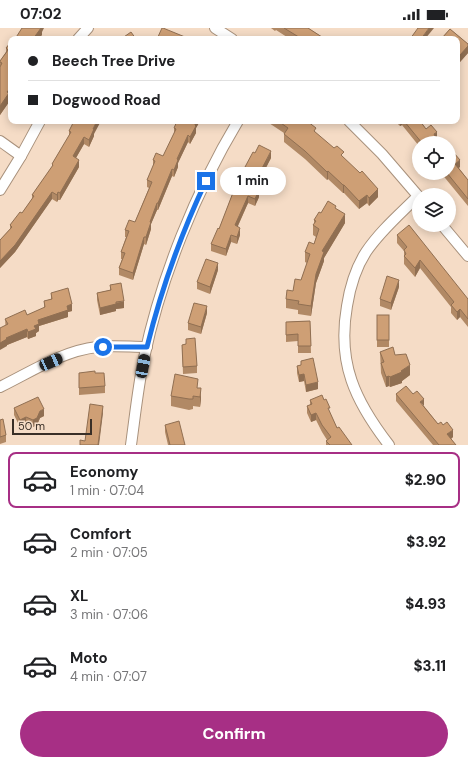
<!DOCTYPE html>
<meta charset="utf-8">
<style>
:root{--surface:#fff;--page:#f6f6f6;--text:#202124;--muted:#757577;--line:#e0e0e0;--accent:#a72f85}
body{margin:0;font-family:"DM Sans",sans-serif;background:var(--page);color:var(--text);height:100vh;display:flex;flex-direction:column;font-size:15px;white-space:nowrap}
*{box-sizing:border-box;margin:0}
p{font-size:13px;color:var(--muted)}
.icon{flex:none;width:22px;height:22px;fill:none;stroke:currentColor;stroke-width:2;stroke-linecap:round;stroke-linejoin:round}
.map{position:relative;height:417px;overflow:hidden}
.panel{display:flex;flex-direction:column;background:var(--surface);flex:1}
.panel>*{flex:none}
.guide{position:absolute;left:8px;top:8px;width:452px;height:88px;border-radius:8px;box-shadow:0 2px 10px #0003;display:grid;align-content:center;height:88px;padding:0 20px;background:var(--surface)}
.controls{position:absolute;left:412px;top:108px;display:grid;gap:8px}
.controls a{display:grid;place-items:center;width:44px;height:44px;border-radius:50%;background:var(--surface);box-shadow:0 2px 10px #0003;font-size:20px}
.scale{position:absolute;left:12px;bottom:10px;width:80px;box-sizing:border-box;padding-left:4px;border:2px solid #392f27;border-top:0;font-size:11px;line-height:14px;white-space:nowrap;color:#392f27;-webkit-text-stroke:3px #f5dcc6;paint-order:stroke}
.end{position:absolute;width:18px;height:18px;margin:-9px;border:5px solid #1a73e8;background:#fff;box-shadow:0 0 0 2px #fff}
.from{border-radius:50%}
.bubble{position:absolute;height:28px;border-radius:14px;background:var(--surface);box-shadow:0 2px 10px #0003;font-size:13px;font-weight:800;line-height:28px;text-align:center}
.car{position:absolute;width:12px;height:24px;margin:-12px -6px;border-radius:5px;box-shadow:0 0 3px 1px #0007;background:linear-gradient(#222 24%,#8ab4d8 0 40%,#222 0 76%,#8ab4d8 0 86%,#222 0)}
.guide b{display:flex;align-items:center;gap:14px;height:38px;font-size:15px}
.guide b+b{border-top:1px solid var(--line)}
.guide i{width:10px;height:10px;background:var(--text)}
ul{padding:7px 0 0;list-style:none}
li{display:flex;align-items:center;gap:12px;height:56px;margin:0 8px 6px;padding:0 12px;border:2px solid transparent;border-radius:8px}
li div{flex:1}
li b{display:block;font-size:15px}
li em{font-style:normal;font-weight:800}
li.current{border-color:var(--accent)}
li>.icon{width:36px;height:36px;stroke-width:1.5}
.button{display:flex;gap:8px;margin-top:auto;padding:8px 20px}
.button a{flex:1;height:46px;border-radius:24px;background:var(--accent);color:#fff;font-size:16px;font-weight:800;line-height:46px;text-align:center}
.status{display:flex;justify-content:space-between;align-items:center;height:28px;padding:0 20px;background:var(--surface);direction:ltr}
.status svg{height:11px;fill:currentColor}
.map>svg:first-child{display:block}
</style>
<div class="status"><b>07:02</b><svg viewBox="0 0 49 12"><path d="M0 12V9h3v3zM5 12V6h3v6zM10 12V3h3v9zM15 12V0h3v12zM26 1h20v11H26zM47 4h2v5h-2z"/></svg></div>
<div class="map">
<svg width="468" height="417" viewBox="0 0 468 417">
<rect width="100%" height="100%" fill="#f5dcc6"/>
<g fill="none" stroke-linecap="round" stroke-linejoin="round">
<defs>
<g id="street">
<polyline points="215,0 232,11"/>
<polyline points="78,11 88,0"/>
<polyline points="349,93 382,126 419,169"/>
<polyline points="0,113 21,128"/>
<polyline points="0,162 21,128 40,93"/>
<polyline points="442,197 468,228"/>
<path d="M 0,359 C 31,344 62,323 97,319 C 113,317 130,319 147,319"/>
<path d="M 131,417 C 135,388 138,359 144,330 C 161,249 196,163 238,93"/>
<path d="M 389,417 C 355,373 337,335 347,278 C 350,259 355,241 366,224 C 380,203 400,186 418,168"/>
</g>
</defs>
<use href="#street" stroke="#a8917c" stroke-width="12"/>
<use href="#street" stroke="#fff" stroke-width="10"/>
</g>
<g fill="#b18965">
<polygon points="271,0 308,0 325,11 290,11 276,2 275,3"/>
<polygon points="450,1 468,16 468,25 460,34 457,32 457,11 442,11 442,10"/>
<polygon points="11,14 11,67 9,70 9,74 0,87 0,33 6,24 6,20"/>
<polygon points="200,93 196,100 196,105 190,116 188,114 178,135 178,139 174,149 172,148 158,182 157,182 151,196 151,201 146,217 144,216 133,252 119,247 119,240 122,231 121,231 121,224 126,209 125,209 125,202 135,194 149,160 147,159 147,152 153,139 153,132 163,128 174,107 174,100"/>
<polygon points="269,93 307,93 316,105 344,130 378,169 369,178 367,175 359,181 344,165 343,165 328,151 327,152 305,131 284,114 284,105 269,95"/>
<polygon points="395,93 420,93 426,101 437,111 436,112 438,115 419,115 419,118 402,97 400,98"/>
<polygon points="69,103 94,106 94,108 89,119 84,116 76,130 79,139 60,172 58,172 57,174 52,171 15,224 0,240 0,212 10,201 10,197 22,185 32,171 32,167 52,139 52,136 69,108"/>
<polygon points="271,130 259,153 245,146 245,139"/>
<polygon points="460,139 459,140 468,152 468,178 441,145 449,145"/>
<polygon points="234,162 259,169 255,178 248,175 238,198 240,207 237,216 231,214 226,228 211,223 211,216 219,201"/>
<polygon points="336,181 345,195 324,230 324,233 316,255 311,288 298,286 298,282 286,280 286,271 293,263 301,252 307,235 305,234 305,224 314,216 316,209 313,207 313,197 314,196 314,192 321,185"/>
<polygon points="397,207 468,271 468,299 460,289 457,292 451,285 451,279 420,240 415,249 404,236 404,223 397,215"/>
<polygon points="218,242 210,266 197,261 197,254"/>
<polygon points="110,257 124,280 116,281 116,283 100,287 97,272 97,265 110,262"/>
<polygon points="399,259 391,282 380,278 380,271"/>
<polygon points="51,265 72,283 68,284 68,289 39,298 39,303 36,305 36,308 28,311 27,309 7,317 7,318 5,291 27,287 44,280 44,273 51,271"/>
<polygon points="207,285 201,306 188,302 188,295"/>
<rect x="377" y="287" width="12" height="32"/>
<polygon points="310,293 311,325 298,325 298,313 286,314 286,294"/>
<polygon points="186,311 197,338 197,345 183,346 182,317 186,316"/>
<polygon points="380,324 395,327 410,347 402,353 402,355 390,359 389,358 386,359 381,345"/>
<polygon points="301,333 318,361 306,364 304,353 299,354 297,345 297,338 301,337"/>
<polygon points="79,345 95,345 105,358 105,365 79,367"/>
<polygon points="198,360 201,371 200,379 193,378 193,381 189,382 171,378 171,368"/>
<polygon points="396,366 424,378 438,396 453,409 451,411 456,417 433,417 396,373"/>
<polygon points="310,372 330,385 337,400 352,417 326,417 326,413 327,412 322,404 316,392 311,394 307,385 307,378 310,377"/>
<polygon points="14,380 44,388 40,390 37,397 33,399 26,396 20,399 14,387"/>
<polygon points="0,392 6,407 6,414 0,416"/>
<polygon points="165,397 185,417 168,417 165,404"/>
</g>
<g fill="#906f52">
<polygon points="40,0 44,0 42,4 42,7 39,11 33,11"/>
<polygon points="429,0 434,0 425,11 421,11"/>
<polygon points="468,18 468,25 460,34 460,27"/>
<polygon points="11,52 11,67 9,70 9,74 0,87 0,78 7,64 9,55"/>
<polygon points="97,93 101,93 94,106 94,108 89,119 89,112 93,101"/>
<polygon points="196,93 200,93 196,100 196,105 190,116 190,109"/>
<polygon points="400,93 402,93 402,97 400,98"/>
<polygon points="437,104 437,111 434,115 434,106"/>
<polygon points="188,107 188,114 178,135 178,139 174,149 174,142 177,131"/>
<polygon points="84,109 84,116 73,135 73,128"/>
<polygon points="271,123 271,130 259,153 259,146"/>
<polygon points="79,132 79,139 60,172 60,165"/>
<polygon points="460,132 460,139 455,143 455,136"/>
<polygon points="172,141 172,148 158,182 158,175"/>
<polygon points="328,143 328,151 327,152 327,144"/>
<rect x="343" y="157" width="1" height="8"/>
<polygon points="378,161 378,169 369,178 369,170"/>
<polygon points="259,162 259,169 255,178 255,171"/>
<polygon points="52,164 52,171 15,224 0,240 0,233"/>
<polygon points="58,164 58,172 57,174 57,167"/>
<polygon points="367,167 367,175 359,181 359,173"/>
<polygon points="248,168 248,175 235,204 235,197"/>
<polygon points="157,175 157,182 151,196 151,201 146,217 146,209 150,194"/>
<polygon points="345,186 345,195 324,230 324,233 316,255 311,288 311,278 316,246 322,223"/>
<polygon points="240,200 240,207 237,216 237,209"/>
<polygon points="231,207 231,214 226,228 226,221"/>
<polygon points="144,209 144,216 133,252 133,245"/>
<polygon points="420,232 420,240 415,249 415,240"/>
<polygon points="218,235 218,242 210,266 210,259"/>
<polygon points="399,252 399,259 391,282 391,275"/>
<polygon points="124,273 124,280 116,281 116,283 100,287 100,280"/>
<polygon points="72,276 72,283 68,284 68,289 39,298 39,303 36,305 36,308 28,311 28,304 34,298 38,292 67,278"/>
<polygon points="207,278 207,285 201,306 201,299"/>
<polygon points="460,281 460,289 457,292 457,284"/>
<polygon points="27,301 27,309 7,317 7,318 0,322 0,315 6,310"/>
<polygon points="410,337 410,347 402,353 402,355 390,359 390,349 401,343"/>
<polygon points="304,346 304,353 299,354 299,347"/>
<polygon points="389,348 389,358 386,359 386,349"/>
<polygon points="318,354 318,361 306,364 306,357"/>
<polygon points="201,360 201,371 200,379 200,369"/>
<polygon points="424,371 424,378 420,374"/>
<polygon points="103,378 103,385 99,417 98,417"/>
<polygon points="44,381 44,388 40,390 37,397 33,399 33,392 40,383"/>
<polygon points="316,385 316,392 311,394 311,387"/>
<polygon points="26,389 26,396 20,399 20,392"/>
<polygon points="453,402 453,409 447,414 447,406"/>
</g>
<g fill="#ce9f75" stroke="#906f52">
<polygon points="22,0 41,0 33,11 15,11"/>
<polygon points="162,0 163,0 185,9 185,11 157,11"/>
<polygon points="284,0 308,0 325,11 302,11"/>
<polygon points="418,0 429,0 421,11 410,11"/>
<polygon points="450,1 468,16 468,18 460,27 457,25 457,11 443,11 442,10"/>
<polygon points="131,4 136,11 121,11"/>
<polygon points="11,14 11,52 9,55 11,56 11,59 7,64 9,65 0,78 0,39 2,35 0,34 0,33 8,22 6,20"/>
<polygon points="74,93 97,93 93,101 94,101 89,112 84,109 73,128 79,132 60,165 58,164 57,167 52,164 15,217 0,233 0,212 12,199 10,197 20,184 22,185 34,168 32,167 53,137 52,136 71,104 69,103"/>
<polygon points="177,93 196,93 195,97 196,98 190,109 188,107 177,131 178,132 174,142 172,141 158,175 157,175 150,194 151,194 146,209 144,209 133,245 119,240 125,225 121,224 129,203 125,202 129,192 135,194 152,154 147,152 155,133 153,132 156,125 163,128 176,101 174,100"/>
<polygon points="278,93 307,93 316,100 314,103 334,120 337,118 344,124 341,127 360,145 362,143 378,161 369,170 367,167 359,173 344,157 343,157 328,143 327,144 305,123 284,106 288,100"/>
<polygon points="404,93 420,93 426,101 431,97 437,104 434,106 435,108 434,109 438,115 422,115"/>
<polygon points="259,117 271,123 259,146 245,139 253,124 255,125"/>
<polygon points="454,125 460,132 455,136 468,152 468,171 447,145 449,145 449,128 449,129"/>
<polygon points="239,155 259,162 255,171 248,168 235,197 240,200 237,209 231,207 226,221 211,216 218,200 219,201 234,162 236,163"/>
<polygon points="328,173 336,178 335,180 345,186 322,223 324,224 316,246 311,278 298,276 299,273 286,271 287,262 293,263 295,251 301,252 310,226 305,224 309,214 314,216 319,201 313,197 316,193 314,192 319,184 321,185"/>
<polygon points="409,197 468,271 468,291 460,281 457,284 451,277 454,274 420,232 415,240 404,228 406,226 404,222 407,219 397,207"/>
<polygon points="206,231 218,235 210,259 197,254"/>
<polygon points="387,248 399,252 391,275 380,271"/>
<polygon points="121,255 124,273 116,274 116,276 100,280 97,265 111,262 110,257"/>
<polygon points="68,260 72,276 67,278 68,282 38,292 39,296 34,298 36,301 28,304 27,301 6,310 7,311 0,315 0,300 8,296 5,291 25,282 27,287 45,279 44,273 52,271 51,265"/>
<polygon points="194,275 207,278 201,299 188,295"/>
<rect x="377" y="287" width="12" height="25"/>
<polygon points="310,293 311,318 298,318 298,306 286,307 286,294"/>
<polygon points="195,310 197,338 183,339 182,317 186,316 186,311"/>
<polygon points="393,319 395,327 406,326 410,337 401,343 402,344 390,349 389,348 386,349 381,335 384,334 380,324"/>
<polygon points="313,330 318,354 306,357 304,346 299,347 297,338 301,337 301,333"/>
<polygon points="95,343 95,345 104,345 105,358 79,360 79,345"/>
<polygon points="175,346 198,351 197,360 201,360 200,369 193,368 193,371 189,371 171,368"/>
<polygon points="406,358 413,366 417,363 424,371 420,374 438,396 441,394 443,397 447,394 453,402 447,406 456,417 439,417 396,366"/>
<polygon points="322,367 324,372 326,371 330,380 328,380 337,400 339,399 352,417 330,417 326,413 331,409 322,397 316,385 311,387 307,378 312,376 310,372"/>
<polygon points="38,369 44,381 40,383 37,390 33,392 26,389 20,392 14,380"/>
<polygon points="90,376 103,378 98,417 80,417 80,412 85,413"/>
<polygon points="3,391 6,407 0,409 0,392"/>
<polygon points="179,393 185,417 170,417 165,397"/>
</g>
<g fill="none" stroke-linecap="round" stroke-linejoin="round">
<path stroke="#1a73e8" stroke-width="5" d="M 103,319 L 147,319 C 161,262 181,206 206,153"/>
</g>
</svg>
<div class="controls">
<a><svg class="icon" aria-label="locate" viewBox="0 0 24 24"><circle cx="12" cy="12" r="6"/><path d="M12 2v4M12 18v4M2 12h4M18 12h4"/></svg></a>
<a><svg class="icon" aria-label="layers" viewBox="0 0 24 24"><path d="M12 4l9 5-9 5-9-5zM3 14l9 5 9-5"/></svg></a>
</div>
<div class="scale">50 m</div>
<i class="end from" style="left:103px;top:319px"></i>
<i class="end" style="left:206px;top:153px"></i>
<div class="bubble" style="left:220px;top:139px;width:66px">1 min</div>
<i class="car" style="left:51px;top:334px;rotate:66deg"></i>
<i class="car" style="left:143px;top:338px;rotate:11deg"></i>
<div class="guide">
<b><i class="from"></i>Beech Tree Drive</b>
<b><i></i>Dogwood Road</b>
</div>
</div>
<section class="panel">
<ul>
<li class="current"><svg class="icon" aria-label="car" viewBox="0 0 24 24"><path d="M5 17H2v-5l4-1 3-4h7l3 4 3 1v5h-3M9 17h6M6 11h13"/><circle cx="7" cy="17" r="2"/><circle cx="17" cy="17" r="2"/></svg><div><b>Economy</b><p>1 min · 07:04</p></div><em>$2.90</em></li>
<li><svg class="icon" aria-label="car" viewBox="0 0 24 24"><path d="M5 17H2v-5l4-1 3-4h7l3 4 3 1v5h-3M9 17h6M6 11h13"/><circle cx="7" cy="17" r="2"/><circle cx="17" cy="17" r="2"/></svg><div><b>Comfort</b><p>2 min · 07:05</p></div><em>$3.92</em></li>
<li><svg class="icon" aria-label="car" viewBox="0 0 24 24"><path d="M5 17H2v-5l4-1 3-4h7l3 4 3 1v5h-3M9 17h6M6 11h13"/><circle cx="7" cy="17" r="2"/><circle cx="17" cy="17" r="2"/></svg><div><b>XL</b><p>3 min · 07:06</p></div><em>$4.93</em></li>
<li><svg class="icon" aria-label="car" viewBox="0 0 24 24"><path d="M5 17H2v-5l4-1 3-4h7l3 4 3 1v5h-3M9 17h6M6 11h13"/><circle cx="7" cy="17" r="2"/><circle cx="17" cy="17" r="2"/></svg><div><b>Moto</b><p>4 min · 07:07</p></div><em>$3.11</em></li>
</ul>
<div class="button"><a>Confirm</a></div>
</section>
